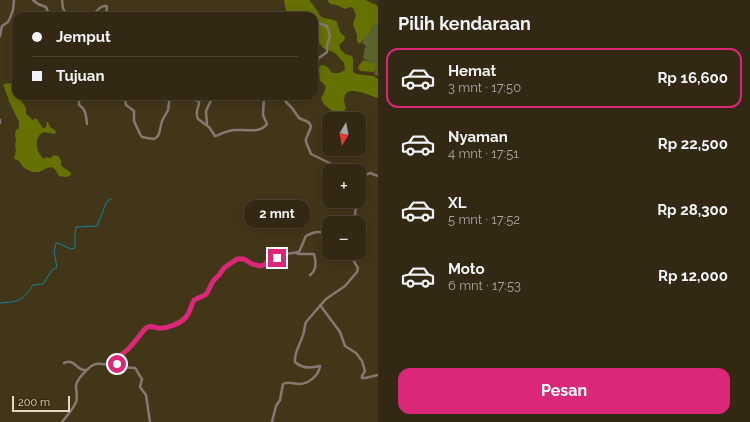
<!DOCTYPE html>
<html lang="id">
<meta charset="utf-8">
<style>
:root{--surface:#322813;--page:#3a301c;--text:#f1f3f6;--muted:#a8a6a0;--line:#4d4433;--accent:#db2777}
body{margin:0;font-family:Raleway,sans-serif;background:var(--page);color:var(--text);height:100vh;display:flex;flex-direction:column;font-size:15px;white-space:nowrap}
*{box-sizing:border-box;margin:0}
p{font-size:13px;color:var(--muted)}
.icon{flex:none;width:22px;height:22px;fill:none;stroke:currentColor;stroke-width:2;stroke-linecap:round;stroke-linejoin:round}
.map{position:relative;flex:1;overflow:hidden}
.side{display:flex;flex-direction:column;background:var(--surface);width:372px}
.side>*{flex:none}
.hud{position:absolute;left:12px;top:12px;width:306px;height:88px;border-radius:12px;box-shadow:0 2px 10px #0003,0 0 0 1px var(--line);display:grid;align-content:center;height:88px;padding:0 20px;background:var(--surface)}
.needle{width:26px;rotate:190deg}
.controls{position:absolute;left:322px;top:112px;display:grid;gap:8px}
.controls a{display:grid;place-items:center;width:44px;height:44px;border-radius:8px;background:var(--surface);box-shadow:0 2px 10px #0003,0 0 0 1px var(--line);font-size:20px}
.scale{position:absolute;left:12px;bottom:10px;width:58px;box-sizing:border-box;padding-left:4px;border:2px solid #dfd8c7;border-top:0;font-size:11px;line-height:14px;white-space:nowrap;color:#dfd8c7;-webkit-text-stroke:3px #382c0e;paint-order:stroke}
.end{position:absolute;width:18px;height:18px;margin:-9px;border:5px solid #db2777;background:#fff;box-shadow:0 0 0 2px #fff}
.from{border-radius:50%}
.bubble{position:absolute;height:28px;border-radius:12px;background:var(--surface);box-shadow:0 2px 10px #0003,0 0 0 1px var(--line);font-size:13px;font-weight:700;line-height:28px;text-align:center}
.hud b{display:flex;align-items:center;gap:14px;height:38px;font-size:15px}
.hud b+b{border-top:1px solid var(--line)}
.hud i{width:10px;height:10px;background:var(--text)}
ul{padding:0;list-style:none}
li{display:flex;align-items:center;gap:12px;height:60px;margin:0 8px 6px;padding:0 12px;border:2px solid transparent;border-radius:12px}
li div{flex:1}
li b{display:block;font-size:15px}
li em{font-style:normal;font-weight:700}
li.selected{border-color:var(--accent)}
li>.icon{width:36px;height:36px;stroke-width:1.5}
h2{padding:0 20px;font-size:18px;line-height:48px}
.primary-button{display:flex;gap:8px;margin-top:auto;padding:8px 20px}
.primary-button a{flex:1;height:46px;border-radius:12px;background:var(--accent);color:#fff;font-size:16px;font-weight:700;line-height:46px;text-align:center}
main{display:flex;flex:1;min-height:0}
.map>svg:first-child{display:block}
</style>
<main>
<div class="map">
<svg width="378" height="422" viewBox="0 0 378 422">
<rect width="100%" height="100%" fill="#423619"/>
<polygon fill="#5a632f" points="375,23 378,24 378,76 374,74 376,68 370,62 363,58 365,48 366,46 362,43 363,38 367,34 370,32"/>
<g fill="#657202">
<path d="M 284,0 L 309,0 L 317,10 L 320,16 L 324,18 L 334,20 L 337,22 L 340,32 L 345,37 L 344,41 C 340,43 339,44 340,49 L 345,54 L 352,56 L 353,59 L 353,72 L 356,74 L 373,76 L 378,79 L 378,98 C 370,96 344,82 344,100 C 344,103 346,106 346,109 L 341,114 C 333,113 324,106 321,99 C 324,91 330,87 320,81 L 319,68 L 321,65 C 326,65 329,68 332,73 L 339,73 L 345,70 L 344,63 L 336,54 L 333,52 L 323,48 L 317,40 L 316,37 L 314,33 L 314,16 L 287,16 Z"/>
<path d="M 327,0 L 366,0 L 367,1 L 370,2 L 371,3 L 375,4 L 378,7 L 378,24 L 375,24 C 373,26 371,30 369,33 C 365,37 363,39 360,44 L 357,42 L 357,35 L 353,24 L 356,15 L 353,8 L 350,7 L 345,9 L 337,5 L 330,4 Z"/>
<polygon points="364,60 375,64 376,68 374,72 361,71 358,69 359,65"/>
<path d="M 10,83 L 16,89 L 16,96 L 18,96 L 26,108 L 26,114 L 31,118 L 32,120 L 33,120 L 36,118 L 43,128 L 44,128 L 46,127 L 47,122 L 48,122 L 50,127 L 56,131 L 55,134 L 43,132 C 33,138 36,153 44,159 L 46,157 L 50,158 L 54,155 L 58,156 L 61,160 C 59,167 65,168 70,172 L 71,173 L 70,176 L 65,177 L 59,176 L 55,169 L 52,167 L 47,168 L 39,172 L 32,172 L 24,168 L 18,160 L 14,159 L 16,150 L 15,145 L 16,140 L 15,135 L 16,130 L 19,128 L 19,122 L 9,101 L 3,84 Z"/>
</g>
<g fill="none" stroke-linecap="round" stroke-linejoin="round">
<path stroke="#16839a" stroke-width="1" d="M 0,303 C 18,302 23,301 33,285 L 43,284 L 52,270 L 57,267 L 54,252 L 56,243 L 60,244 L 71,249 L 75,248 L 75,235 L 76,227 L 97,226 L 107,201 L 111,199"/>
<g stroke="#85796f" stroke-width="2.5">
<polyline points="33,0 38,4 46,7 48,12 53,16"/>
<polyline points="62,0 63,8 67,16"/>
<path d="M 93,16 C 96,11 100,5 106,6 L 107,7 L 106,16"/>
<polyline points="314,23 318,23 327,26 330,36 327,45 327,52 319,58 314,59"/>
<polyline points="0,36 2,26 8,22 10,18 13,10 14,0"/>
<path d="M 79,96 L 79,105 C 86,109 86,116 87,124"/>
<polyline points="120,96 125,99 126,105 134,111 134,121 140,134 142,137 147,138 154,139 157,137 159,134 162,121 168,110 170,96"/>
<path d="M 187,96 L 187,98 L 199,101 C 200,107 194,110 198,119 L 209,127 L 215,136 L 216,136 C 222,133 227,131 234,130 C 244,129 260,134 267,124 L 263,115 L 264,96"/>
<polyline points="283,96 286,102 292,108 299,118 308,122 310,124 311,127 306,139 306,142 311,154 346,171"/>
<polyline points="286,101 288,96"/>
<polyline points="0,120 0,123"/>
<polyline points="207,125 206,111 213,96"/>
<polyline points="359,175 364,176 370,173 378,176"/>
<polyline points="357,223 355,214 357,201"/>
<polyline points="359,228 361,232 359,237"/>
<path d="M 296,253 L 299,254 L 314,254 C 316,261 317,270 310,275"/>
<polyline points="320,305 340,332 345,346 356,353 362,361 365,371 362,376 362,378 365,378 378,375"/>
<polyline points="113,361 121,367 135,368 136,369 138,373 142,379 140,387 146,395 150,422"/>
<path d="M 64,363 C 75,358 76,371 86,370"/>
<path d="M 62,422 C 67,416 73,409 76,402 C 78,396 76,392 76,386 C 76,380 90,365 96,364 C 101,363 104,365 108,364 L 128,349 L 136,339 L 148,327 C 153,327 157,328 161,328 C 170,327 182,323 187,315 C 190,311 191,305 194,300 L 205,295 L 213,281 L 219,275 L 223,268 L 237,259 L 244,259 L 252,264 L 261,266 L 264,265 L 270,259 L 280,257 L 286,254 L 299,252 L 306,236 C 315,231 322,230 329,237"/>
<path d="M 272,422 L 276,406 L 280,400 L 283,384 C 289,381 293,384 299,384 C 309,384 319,375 320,366 C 312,368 302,369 295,362 C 294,352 300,345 303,335 C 305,331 304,326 306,322 L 326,299 L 345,286 L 357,272 L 358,268 L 349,253"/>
</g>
</g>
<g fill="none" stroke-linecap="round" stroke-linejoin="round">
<path stroke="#db2777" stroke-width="5" d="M 117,364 L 113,361 C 119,356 125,353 130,347 C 136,341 140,334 146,328 C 150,325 153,327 158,328 C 166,329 180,324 186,317 C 190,312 191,306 194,300 L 205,295 L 207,293 L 213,281 L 219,275 L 224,268 L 237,259 L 244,259 L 252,264 L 261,266 L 264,265 L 270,260 L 277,258"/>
</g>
</svg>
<div class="controls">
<a><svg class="needle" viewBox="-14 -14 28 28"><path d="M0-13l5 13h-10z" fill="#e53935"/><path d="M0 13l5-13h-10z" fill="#a8a6a0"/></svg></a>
<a>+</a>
<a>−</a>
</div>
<div class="scale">200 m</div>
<i class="end from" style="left:117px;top:364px"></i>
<i class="end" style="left:277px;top:258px"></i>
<div class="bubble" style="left:244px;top:200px;width:66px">2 mnt</div>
<div class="hud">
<b><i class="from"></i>Jemput</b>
<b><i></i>Tujuan</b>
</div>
</div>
<section class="side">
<h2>Pilih kendaraan</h2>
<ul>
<li class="selected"><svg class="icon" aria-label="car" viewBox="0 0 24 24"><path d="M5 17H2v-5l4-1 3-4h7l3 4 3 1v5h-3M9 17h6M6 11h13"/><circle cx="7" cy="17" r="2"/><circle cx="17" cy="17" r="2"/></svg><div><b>Hemat</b><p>3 mnt · 17:50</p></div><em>Rp 16,600</em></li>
<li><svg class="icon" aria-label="car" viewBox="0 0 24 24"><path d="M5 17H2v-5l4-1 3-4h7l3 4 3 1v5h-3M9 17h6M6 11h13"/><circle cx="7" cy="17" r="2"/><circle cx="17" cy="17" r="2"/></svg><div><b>Nyaman</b><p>4 mnt · 17:51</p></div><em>Rp 22,500</em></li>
<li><svg class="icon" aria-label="car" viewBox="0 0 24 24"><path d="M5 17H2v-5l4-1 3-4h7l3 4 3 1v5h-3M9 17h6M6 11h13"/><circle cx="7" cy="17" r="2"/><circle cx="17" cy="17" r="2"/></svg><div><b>XL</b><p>5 mnt · 17:52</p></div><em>Rp 28,300</em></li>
<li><svg class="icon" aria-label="car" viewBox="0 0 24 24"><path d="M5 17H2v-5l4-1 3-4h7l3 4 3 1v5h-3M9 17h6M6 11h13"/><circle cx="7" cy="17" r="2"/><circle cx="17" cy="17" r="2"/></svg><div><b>Moto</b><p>6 mnt · 17:53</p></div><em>Rp 12,000</em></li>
</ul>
<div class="primary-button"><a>Pesan</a></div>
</section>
</main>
